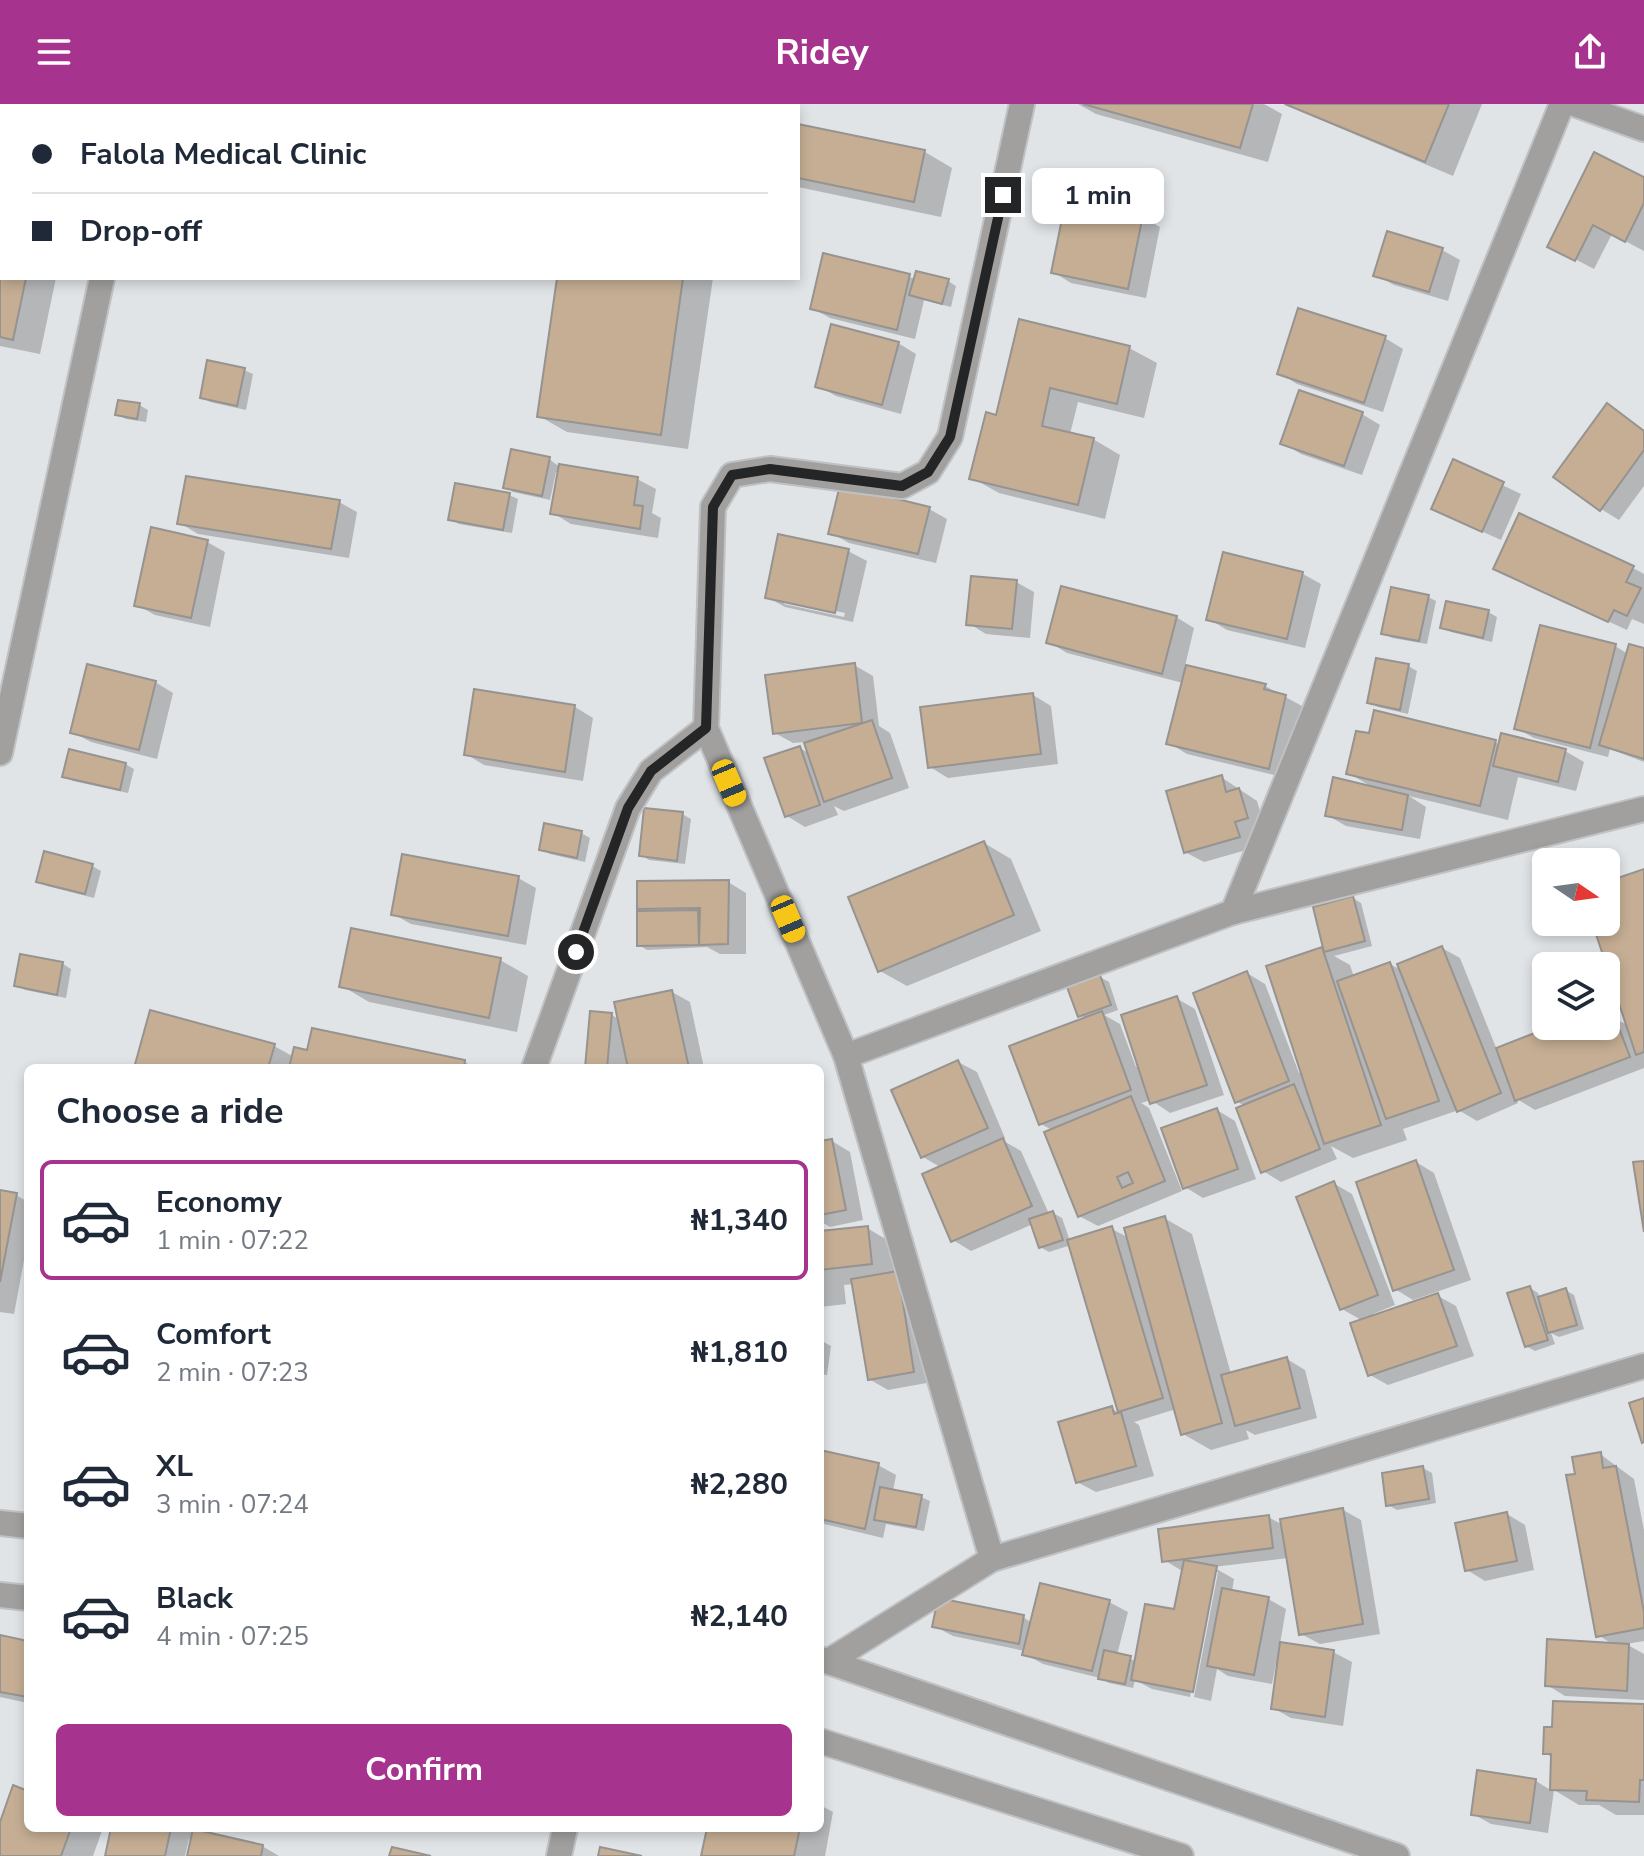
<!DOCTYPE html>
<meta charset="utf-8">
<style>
:root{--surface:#fff;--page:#f2f2f3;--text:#1f2937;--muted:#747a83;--line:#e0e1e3;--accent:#a6338e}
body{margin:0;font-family:"Nunito Sans",sans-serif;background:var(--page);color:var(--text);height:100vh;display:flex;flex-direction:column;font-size:30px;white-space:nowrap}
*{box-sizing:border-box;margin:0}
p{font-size:26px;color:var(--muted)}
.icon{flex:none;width:44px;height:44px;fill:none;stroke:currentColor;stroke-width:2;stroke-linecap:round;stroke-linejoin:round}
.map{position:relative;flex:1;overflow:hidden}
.side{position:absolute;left:24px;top:960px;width:800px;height:768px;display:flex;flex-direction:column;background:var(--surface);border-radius:12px;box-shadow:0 4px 12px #0003}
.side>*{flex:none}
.guide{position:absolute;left:0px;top:0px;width:800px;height:176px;box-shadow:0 4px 12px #0003;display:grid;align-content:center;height:176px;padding:0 32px;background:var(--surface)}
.needle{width:52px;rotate:103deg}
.buttons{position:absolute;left:1532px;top:744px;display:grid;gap:16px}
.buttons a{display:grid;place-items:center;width:88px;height:88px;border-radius:12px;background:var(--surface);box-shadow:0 4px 12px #0003;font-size:40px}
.end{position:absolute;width:36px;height:36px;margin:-18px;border:10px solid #242526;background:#fff;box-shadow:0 0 0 4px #fff}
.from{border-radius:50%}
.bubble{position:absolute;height:56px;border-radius:12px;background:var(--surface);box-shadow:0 4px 12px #0003;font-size:26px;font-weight:700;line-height:56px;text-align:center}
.car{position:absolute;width:24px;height:48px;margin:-24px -12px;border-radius:10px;box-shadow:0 0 6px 2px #0007;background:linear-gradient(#f5c518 24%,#345 0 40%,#f5c518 0 76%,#345 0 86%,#f5c518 0)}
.guide b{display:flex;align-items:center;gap:28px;height:76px;font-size:30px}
.guide b+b{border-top:2px solid var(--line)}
.guide i{width:20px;height:20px;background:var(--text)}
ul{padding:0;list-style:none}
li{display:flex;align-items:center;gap:24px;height:120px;margin:0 16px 12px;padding:0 16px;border:4px solid transparent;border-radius:12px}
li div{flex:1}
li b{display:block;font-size:30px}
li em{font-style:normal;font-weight:700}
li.current{border-color:var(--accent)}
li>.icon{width:72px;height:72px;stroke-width:1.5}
h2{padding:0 32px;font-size:36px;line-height:96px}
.button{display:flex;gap:16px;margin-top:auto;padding:16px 32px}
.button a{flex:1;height:92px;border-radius:12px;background:var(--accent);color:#fff;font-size:32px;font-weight:700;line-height:92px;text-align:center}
header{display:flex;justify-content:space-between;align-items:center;height:104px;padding:0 32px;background:var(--accent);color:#fff;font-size:36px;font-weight:700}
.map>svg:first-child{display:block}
</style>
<header><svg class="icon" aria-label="menu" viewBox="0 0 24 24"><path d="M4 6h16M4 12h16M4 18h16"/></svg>Ridey<svg class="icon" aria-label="share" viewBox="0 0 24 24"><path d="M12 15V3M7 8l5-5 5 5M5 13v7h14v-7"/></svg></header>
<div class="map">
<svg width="1644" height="1752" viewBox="0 0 1644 1752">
<rect width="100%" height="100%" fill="#e1e4e7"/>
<g fill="#0003" fill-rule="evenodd">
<polygon points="14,0 97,0 101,2 13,2"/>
<polygon points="303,0 494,0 303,2"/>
<polygon points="1078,0 1264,0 1282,10 1268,58 1096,10"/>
<polygon points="1283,0 1482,0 1453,72"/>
<polygon points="0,10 2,10 2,48 0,47"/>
<polygon points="798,22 925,48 952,64 941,113 798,83"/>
<polygon points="1644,75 1644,147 1612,130 1594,165 1550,142"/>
<polygon points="1142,113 1160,123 1146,194 1071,179 1053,168"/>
<polygon points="0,134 2,174 56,174 40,250 0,242"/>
<polygon points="1442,146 1460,156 1448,197 1394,181 1376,171"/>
<polygon points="824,151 916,175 948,177 956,182 951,203 924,196 915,235 830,214 812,204"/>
<polygon points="559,174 713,174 688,345 567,328 539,312"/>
<polygon points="1021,217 1129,244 1157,259 1144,314 1078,298 1070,330 1093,335 1120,351 1105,415 999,389 972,374 998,314"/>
<polygon points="1385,234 1403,245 1383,308 1297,280 1279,269"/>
<polygon points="898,239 916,250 901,310 836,292 818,282"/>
<polygon points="244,266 253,270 246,306 210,298 202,293"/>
<polygon points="139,301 148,306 146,318 126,315 118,310"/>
<polygon points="1608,302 1644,326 1644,382 1619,416 1601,405"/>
<polygon points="1362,310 1380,321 1362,371 1301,350 1283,339"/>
<polygon points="549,355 557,361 637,375 656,385 652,409 661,414 658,434 571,420 553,409 560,369 556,368 550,396 513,388 505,383"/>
<polygon points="1454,358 1521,390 1501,436 1452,414"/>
<polygon points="509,391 518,395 512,429 459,420 450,415"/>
<polygon points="339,398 357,408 349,454 198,430 180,419"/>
<polygon points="929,405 947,415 936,459 849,439 831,429"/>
<polygon points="207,438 225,448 210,523 155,511 137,501"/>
<path d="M 848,447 L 867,457 L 853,518 L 785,503 L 767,493 ZM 784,496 L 845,509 L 844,513 L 784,500 Z"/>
<polygon points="1224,451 1303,470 1321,480 1305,544 1227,526 1209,515"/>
<polygon points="1633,464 1644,470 1644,520 1632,515 1627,526 1514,474"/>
<polygon points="1016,478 1034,488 1030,534 986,530 968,519"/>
<polygon points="1428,493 1436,497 1427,540 1392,534 1383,529"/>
<polygon points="1488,508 1497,513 1492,538 1451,528 1442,523"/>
<polygon points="1176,513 1194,524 1185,562 1265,582 1304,603 1287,674 1187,650 1169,639 1183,579 1067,549 1049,538"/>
<polygon points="1615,542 1628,550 1644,547 1644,658 1610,645 1608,653 1534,634 1516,624"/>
<polygon points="854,561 873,572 879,622 890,629 909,684 844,707 834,702 838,711 805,723 787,712 800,644 810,650 806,638 793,639 775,629"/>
<polygon points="1408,562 1417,567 1408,610 1378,603 1369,598"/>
<polygon points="155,578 173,589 157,655 91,638 72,628"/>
<polygon points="476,588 575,603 593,614 583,677 484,661 466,650"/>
<polygon points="1033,591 1051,602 1058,660 948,674 930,663"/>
<polygon points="1495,638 1500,641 1565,647 1584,658 1576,687 1518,673 1508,716 1409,692 1426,703 1420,735 1346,722 1327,711 1374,684 1348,669"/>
<polygon points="125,660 134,665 128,689 73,677 64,672"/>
<polygon points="1221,673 1257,697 1265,724 1252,728 1257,743 1204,758 1185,748"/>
<polygon points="682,710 691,715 685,760 649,756 641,751"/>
<polygon points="581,729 590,734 585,758 550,750 541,745"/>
<polygon points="984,739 1011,755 1041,827 907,882 880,867"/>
<polygon points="92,762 101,767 94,794 47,782 39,777"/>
<polygon points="1644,767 1644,964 1535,1006 1517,995 1518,999 1477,1017 1455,1004 1456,1007 1403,1025 1407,1036 1353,1054 1331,1042 1337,1055 1281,1078 1263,1067 1245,1002 1236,997 1247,869 1265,880 1299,969 1303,968 1322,845 1326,847 1353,794 1361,799 1372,842 1334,852 1350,861 1354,873 1390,860 1401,866 1442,844 1460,854 1497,946 1559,922 1606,922 1606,911 1628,921 1594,818 1606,818 1606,780"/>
<polygon points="518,774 536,784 526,841 411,820 393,810"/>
<polygon points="728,778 746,789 746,850 720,850 707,843 647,846 639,841 648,809 639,803"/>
<polygon points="21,852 63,860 71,865 66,894 25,886 16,881"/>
<polygon points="500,856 528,872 517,928 369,898 342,882"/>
<polygon points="1100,873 1109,878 1118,906 1104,911 1120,920 1136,963 1139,961 1176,894 1195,905 1224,991 1170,1009 1151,996 1141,999 1149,1004 1182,1087 1098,1122 1079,1112 1052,1026 1041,1020 1087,915 1080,911"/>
<polygon points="672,888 690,898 704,964 630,964 627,956 626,964 587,964 612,911 620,916"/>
<polygon points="274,942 294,953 465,958 475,964 136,964"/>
<polygon points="958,958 977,968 1005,1034 1002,1036 1021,1047 1049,1110 1053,1109 1062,1114 1070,1137 1112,1125 1129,1134 1164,1114 1192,1130 1231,1270 1287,1255 1305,1266 1317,1314 1255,1331 1246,1326 1249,1335 1211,1346 1183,1330 1176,1305 1134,1318 1139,1321 1154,1372 1096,1388 1077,1378 1111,1304 1121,1310 1071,1141 1049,1148 1040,1143 1033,1120 971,1147 953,1136 942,1064 923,1053"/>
<polygon points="1217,1006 1235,1017 1256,1075 1203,1094 1185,1083"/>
<polygon points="832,1037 850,1048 863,1116 830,1123 820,1117 820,1039"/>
<polygon points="1416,1058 1434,1069 1471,1176 1413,1196 1395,1185"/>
<polygon points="1333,1079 1352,1090 1395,1201 1373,1210 1375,1213 1438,1192 1456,1202 1474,1252 1388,1281 1370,1271 1363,1217 1342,1205"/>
<polygon points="0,1088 16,1091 28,1098 28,1135 14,1210 0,1208"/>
<polygon points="867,1124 894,1140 932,1278 888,1286 869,1275 854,1180 844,1181 846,1200 820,1203 820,1129"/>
<polygon points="1530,1184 1538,1189 1540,1194 1565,1186 1574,1191 1584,1225 1559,1233 1551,1229 1555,1240 1535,1247 1526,1242"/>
<polygon points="820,1236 831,1242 827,1271 820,1270"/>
<polygon points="820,1348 878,1361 896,1371 893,1387 921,1393 930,1397 924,1427 886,1420 883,1434 820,1419"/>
<polygon points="1600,1350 1634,1375 1644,1426 1644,1537 1626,1540 1644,1550 1644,1596 1565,1592 1547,1581 1614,1541 1598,1531 1577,1371"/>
<polygon points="1423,1364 1432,1369 1436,1399 1397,1406 1388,1401"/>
<polygon points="1343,1406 1361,1416 1380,1530 1320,1540 1301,1530 1288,1454 1213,1463 1234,1475 1232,1487 1268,1495 1286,1505 1280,1540 1333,1548 1352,1558 1343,1622 1291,1614 1273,1604 1279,1560 1276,1560 1272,1580 1228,1572 1217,1565 1211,1597 1194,1593 1218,1468 1213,1468 1190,1593 1152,1585 1135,1576 1133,1584 1109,1579 1100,1574 1043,1560 1025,1550 1025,1547 953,1532 934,1522 1023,1513 1032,1519 1109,1498 1128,1508 1117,1551 1136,1557 1176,1507 1184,1468 1164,1456 1268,1413 1283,1421"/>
<polygon points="1507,1410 1525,1421 1534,1466 1485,1477 1467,1466"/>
<polygon points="0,1533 28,1539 28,1599 0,1593"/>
<polygon points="1644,1602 1644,1711 1616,1711 1599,1701 1579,1701 1554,1686 1548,1729 1491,1720 1473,1710 1479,1668 1536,1677 1552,1687 1553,1654 1545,1649"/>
<polygon points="28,1689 28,1724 103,1724 93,1752 0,1752 0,1724"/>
<polygon points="820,1701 833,1708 825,1752 703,1752 709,1724 820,1724"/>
<polygon points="113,1724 191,1724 191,1727 262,1742 279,1752 189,1752 193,1735 189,1735 185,1752 107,1752"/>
</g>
<g fill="#c5ae94" stroke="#969390" stroke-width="2" fill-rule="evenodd">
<polygon points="12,0 95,0 11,2"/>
<polygon points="301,0 398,0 301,2"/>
<polygon points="418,0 474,0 417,2"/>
<polygon points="1083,0 1253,0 1240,44"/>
<polygon points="1285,0 1449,0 1425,58"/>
<polygon points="798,20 925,46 914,98 798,74"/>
<polygon points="1594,48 1644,73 1644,99 1625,138 1593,121 1575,157 1547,143"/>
<polygon points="0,60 2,61 2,124 0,124"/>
<polygon points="1066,95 1143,111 1128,185 1051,169"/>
<polygon points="1387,127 1443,144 1429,188 1373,172"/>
<polygon points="0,131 2,174 26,174 13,236 0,233"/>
<polygon points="823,149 910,170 897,226 810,205"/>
<polygon points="916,167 949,175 942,200 909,191"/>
<polygon points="557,174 683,174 661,331 537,313"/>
<polygon points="1298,204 1386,232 1364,299 1277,270"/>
<polygon points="1019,215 1130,242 1117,300 1050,284 1042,322 1094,334 1078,401 969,375 986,308 996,311"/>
<polygon points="831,220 899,238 882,301 815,283"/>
<polygon points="207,256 245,264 237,302 200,294"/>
<polygon points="1299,286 1363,308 1344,362 1280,340"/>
<polygon points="118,296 140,299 137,315 115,311"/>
<polygon points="1607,299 1644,327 1644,346 1600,407 1553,373"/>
<polygon points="511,345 550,353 542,392 503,384"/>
<polygon points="1453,355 1504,378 1482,428 1431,405"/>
<polygon points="559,360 638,373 634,401 643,402 640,425 550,410"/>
<polygon points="186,372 340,396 331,445 177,420"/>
<polygon points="455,379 510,389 503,426 448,416"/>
<polygon points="840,381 930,403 918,450 828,430"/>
<polygon points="1519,409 1634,462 1626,478 1641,484 1627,512 1614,506 1608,518 1493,465"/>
<polygon points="151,423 208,436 191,514 134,502"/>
<polygon points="778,430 849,445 835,509 765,494"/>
<polygon points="1223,448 1303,468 1287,535 1206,516"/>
<polygon points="971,472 1017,476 1012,525 966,521"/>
<polygon points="1061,482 1177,512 1162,570 1046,539"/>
<polygon points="1391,483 1429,491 1419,537 1381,530"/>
<polygon points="1446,497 1489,506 1483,534 1440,524"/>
<polygon points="1540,521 1616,540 1590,644 1514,625"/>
<polygon points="1629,540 1644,544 1644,655 1599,641"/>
<polygon points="1376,554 1409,560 1400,606 1367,599"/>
<polygon points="855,559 862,619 773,630 765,571"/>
<polygon points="87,560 156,577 139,646 70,629"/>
<polygon points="1186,561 1266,580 1264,585 1286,591 1269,665 1166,640"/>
<polygon points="474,585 575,601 565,668 464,651"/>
<polygon points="1033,589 1041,650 928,664 920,603"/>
<polygon points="1374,606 1496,636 1480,702 1346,670 1356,627 1369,629"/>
<polygon points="872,616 892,674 824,698 804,639"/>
<polygon points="1501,629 1566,645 1558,678 1493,662"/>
<polygon points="800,642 820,701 785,713 764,654"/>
<polygon points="69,645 126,659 120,686 62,673"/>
<polygon points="1222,671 1226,688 1239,684 1248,714 1235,718 1240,733 1184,749 1166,687"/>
<polygon points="1333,673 1408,691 1402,726 1325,712"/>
<polygon points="644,704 683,708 677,757 639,752"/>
<polygon points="544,719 582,727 577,754 539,746"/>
<polygon points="984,737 1014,811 878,868 848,793"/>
<polygon points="44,747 93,760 85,790 36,778"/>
<polygon points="402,750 519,772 508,832 391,811"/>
<polygon points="1644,765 1644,948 1636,951 1592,818 1606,818 1606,778"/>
<polygon points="729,776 728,840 699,841 700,804 637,805 637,777"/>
<polygon points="1353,792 1365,837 1324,848 1313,803"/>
<polygon points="698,806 699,841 637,842 637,807"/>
<polygon points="351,824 501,854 489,914 339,883"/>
<polygon points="1442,842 1501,989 1457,1008 1397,860"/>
<polygon points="1322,843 1381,1021 1324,1040 1266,862"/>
<polygon points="20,850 63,858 57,891 14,882"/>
<polygon points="1390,858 1439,997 1386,1015 1337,877"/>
<polygon points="1247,867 1289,977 1235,999 1193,889"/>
<polygon points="1100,871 1111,901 1078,913 1067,883"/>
<polygon points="672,886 689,964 628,964 614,898"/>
<polygon points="1177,892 1207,981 1150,1000 1121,911"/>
<polygon points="150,906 275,940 268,964 134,964"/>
<polygon points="590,907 612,909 607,964 585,964"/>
<polygon points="1102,907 1131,986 1039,1021 1009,942"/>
<polygon points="1614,911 1630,953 1515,997 1496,944 1553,922 1606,922 1606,914"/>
<polygon points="312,924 465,956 464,964 289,964 294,943 307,946"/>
<polygon points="958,956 988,1024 921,1054 891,986"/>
<polygon points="1294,980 1320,1045 1261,1069 1236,1004"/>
<path d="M 1131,992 L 1165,1077 L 1078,1113 L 1044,1028 ZM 1128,1068 L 1133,1079 L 1122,1084 L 1117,1073 Z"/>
<polygon points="1217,1004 1238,1065 1183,1085 1161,1024"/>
<polygon points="1003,1034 1032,1102 951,1138 922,1070"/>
<polygon points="832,1035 846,1106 820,1111 820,1037"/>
<polygon points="1416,1056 1454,1166 1393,1187 1356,1078"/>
<polygon points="1644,1057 1644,1128 1633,1058"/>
<polygon points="1334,1077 1378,1191 1340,1206 1296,1093"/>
<polygon points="0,1086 17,1089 0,1178"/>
<polygon points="1053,1107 1063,1136 1039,1144 1029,1115"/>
<polygon points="1165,1112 1222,1319 1181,1331 1124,1124"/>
<polygon points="868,1122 872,1160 820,1166 820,1127"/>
<polygon points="1112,1122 1163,1294 1118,1308 1067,1136"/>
<polygon points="898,1167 914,1268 868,1276 851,1175"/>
<polygon points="1530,1182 1548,1236 1525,1243 1507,1189"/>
<polygon points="1566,1184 1577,1221 1548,1229 1538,1193"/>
<polygon points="1438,1189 1457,1242 1368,1272 1350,1219"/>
<polygon points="1287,1253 1300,1304 1235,1322 1221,1271"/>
<polygon points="1644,1294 1644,1338 1642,1339 1629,1299"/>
<polygon points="1112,1302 1114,1310 1121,1308 1136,1362 1076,1379 1058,1318"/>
<polygon points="820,1346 879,1359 865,1425 820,1415"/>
<polygon points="1601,1348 1603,1364 1616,1362 1644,1508 1644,1524 1596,1533 1566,1371 1575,1370 1572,1353"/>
<polygon points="1423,1362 1429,1395 1386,1402 1382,1369"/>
<polygon points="880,1383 922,1391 916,1423 874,1416"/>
<polygon points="1343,1404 1363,1520 1299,1531 1280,1415"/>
<polygon points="1507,1408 1517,1457 1465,1467 1455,1419"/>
<polygon points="1269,1411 1273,1444 1162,1458 1158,1425"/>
<polygon points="1184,1456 1217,1462 1193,1588 1131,1576 1145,1500 1174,1505"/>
<polygon points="1040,1479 1110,1496 1092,1567 1022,1551"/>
<polygon points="1222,1484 1269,1493 1254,1571 1207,1562"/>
<polygon points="938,1494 1024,1511 1019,1540 932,1523"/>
<polygon points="0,1531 28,1537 28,1593 0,1588"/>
<polygon points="1547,1535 1629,1540 1627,1587 1545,1582"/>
<polygon points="1280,1538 1334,1546 1325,1613 1271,1605"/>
<polygon points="1104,1546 1131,1552 1125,1580 1098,1575"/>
<polygon points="1553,1597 1644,1600 1644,1676 1640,1676 1639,1698 1586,1696 1587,1687 1550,1686 1551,1650 1543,1650 1544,1623 1552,1623"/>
<polygon points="1477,1666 1536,1675 1530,1719 1471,1711"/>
<polygon points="13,1681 28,1687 28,1724 71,1724 61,1752 0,1752 0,1718"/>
<polygon points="111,1724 171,1724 165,1752 105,1752"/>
<polygon points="707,1724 800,1724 794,1752 701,1752"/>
<polygon points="193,1725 263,1741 261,1752 187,1752"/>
<polygon points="392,1743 431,1752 389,1752"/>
<polygon points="600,1743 642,1752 598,1752"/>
</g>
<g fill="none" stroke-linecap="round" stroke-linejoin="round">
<defs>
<g id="minor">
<polyline points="1574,0 1644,25"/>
<polyline points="139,2 139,0"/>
<polyline points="0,649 102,174"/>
<polyline points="1233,808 1644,705"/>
<polyline points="846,952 1233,808 1562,0"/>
<polyline points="534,964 628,704 651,667 706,624"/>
<polyline points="0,1419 28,1422"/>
<polyline points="992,1455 846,952 706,624 713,403 732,371 770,365 902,382 928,368 950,333 1022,0"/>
<polyline points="0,1491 28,1494"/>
<polyline points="820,1555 1397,1752"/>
<polyline points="829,1557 992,1455 1644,1262"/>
<polyline points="820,1637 1181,1752"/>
<polyline points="559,1752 565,1724"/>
</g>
</defs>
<use href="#minor" stroke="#bfc2c4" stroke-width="28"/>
<use href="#minor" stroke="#a1a09e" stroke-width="24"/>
</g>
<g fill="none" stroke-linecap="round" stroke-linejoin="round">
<polyline stroke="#242526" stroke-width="10" points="576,848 628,704 651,667 706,624 713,403 732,371 770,365 902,382 928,368 950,333 1003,91"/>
</g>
</svg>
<div class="buttons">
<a><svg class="needle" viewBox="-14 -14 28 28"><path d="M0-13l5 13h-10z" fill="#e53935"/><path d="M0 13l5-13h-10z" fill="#747a83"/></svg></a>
<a><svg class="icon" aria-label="layers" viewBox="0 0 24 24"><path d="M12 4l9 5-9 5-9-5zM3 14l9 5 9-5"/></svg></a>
</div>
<i class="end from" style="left:576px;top:848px"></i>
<i class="end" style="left:1003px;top:91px"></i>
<div class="bubble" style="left:1032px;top:64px;width:132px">1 min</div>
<i class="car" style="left:729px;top:679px;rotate:157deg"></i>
<i class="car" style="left:788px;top:815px;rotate:157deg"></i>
<div class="guide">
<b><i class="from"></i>Falola Medical Clinic</b>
<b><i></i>Drop-off</b>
</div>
<section class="side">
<h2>Choose a ride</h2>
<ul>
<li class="current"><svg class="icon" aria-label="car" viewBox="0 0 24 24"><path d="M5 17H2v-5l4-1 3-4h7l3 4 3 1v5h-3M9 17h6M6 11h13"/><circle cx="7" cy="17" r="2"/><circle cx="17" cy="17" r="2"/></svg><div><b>Economy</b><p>1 min · 07:22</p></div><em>₦1,340</em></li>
<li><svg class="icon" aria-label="car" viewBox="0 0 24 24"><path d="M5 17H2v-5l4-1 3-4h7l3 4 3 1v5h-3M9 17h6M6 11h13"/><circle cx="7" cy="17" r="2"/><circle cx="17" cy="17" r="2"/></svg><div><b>Comfort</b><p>2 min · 07:23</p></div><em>₦1,810</em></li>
<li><svg class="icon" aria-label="car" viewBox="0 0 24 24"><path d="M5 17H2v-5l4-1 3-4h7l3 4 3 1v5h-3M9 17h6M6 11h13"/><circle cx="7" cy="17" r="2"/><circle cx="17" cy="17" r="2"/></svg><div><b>XL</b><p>3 min · 07:24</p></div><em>₦2,280</em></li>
<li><svg class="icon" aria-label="car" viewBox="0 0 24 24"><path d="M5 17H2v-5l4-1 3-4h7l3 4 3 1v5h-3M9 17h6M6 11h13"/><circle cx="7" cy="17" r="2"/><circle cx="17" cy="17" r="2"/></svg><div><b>Black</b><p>4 min · 07:25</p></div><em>₦2,140</em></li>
</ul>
<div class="button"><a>Confirm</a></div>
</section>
</div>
